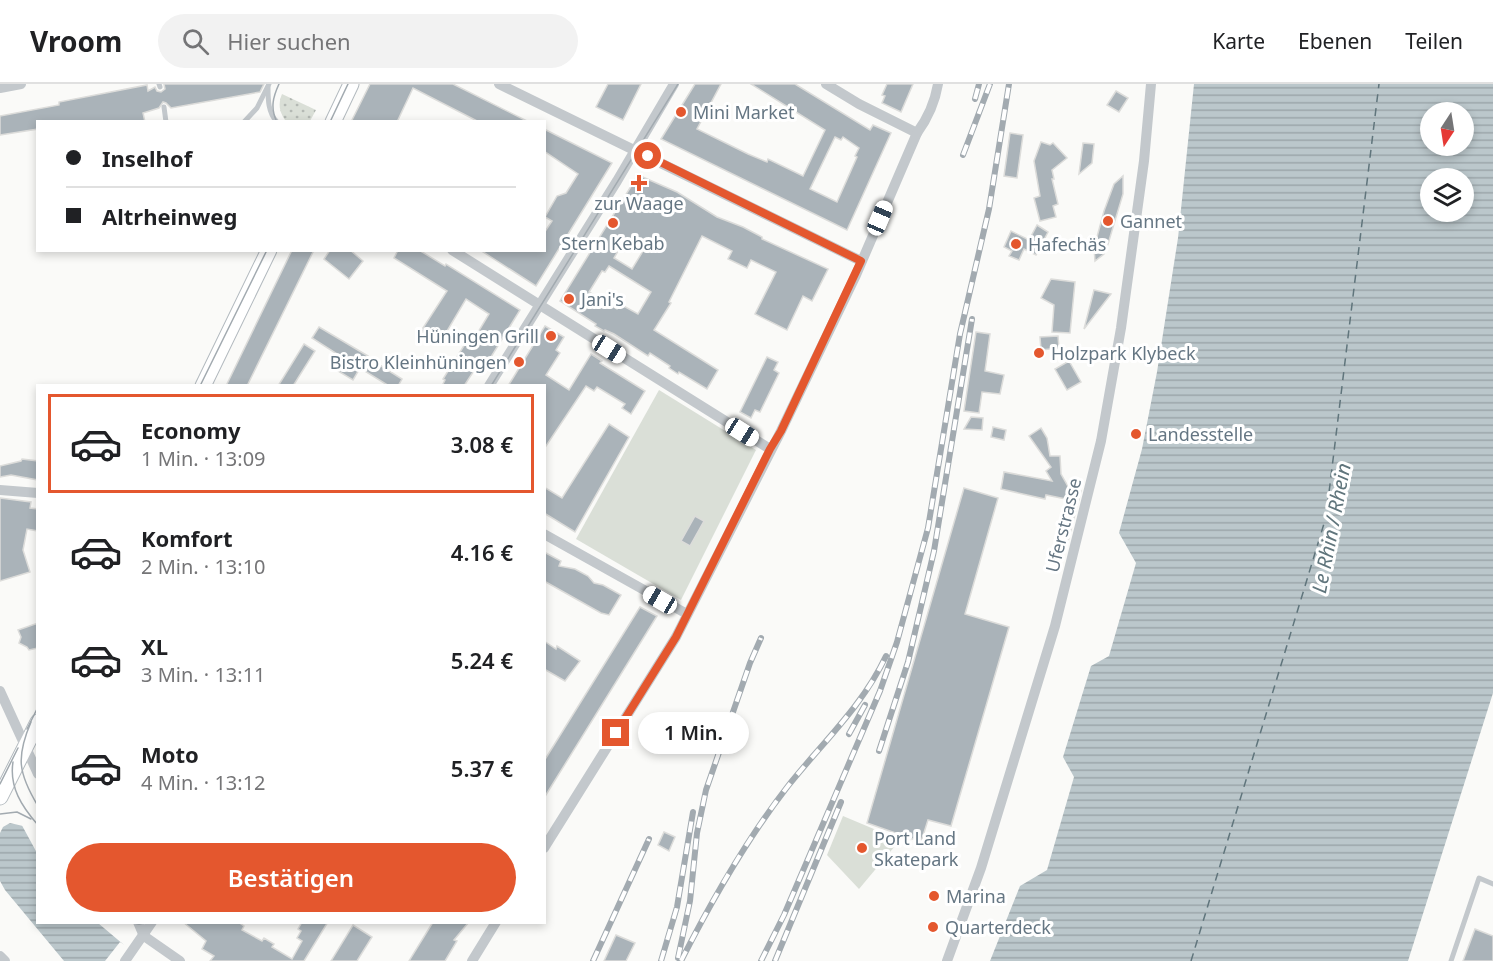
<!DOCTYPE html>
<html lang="de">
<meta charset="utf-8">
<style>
:root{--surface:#fff;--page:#f2f2f2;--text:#202124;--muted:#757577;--line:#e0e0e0;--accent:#e4572e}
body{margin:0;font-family:"Noto Sans",sans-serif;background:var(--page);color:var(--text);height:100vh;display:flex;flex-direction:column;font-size:22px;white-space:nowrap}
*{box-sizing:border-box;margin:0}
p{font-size:20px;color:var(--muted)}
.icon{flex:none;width:33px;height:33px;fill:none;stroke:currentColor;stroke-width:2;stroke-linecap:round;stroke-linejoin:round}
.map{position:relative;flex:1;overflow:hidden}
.side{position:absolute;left:36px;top:300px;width:510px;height:540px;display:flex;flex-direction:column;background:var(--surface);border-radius:0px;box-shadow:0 3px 9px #0003}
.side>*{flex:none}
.guide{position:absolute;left:36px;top:36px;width:510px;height:132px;border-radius:0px;box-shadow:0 3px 9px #0003;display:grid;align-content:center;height:132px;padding:0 30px;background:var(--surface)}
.needle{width:39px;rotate:192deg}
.tools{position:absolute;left:1420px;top:18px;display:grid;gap:12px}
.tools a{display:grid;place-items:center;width:54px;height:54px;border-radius:50%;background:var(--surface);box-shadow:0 3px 9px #0003;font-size:30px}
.end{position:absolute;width:27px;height:27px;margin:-14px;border:8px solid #e4572e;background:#fff;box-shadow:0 0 0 3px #fff}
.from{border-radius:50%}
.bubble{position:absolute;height:42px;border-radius:21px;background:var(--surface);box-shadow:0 3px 9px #0003;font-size:20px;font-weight:600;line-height:42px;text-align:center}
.car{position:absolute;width:18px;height:36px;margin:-18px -9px;border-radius:8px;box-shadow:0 0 4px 2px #0007;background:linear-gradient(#fff 24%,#345 0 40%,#fff 0 76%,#345 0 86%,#fff 0)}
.guide b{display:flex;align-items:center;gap:21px;height:57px;font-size:22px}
.guide b+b{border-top:2px solid var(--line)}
.guide i{width:15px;height:15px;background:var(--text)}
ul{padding:10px 0 0;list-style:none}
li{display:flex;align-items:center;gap:18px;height:99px;margin:0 12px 9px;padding:0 18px;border:3px solid transparent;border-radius:0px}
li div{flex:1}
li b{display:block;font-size:22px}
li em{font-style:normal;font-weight:600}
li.selected{border-color:var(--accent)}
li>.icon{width:54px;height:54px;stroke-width:1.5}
.cta{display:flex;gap:12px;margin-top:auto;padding:12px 30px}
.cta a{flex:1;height:69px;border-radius:36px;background:var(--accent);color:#fff;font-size:24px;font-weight:600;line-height:69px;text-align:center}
header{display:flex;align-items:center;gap:36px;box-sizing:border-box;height:84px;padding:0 30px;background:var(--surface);border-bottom:2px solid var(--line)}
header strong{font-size:28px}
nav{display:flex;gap:33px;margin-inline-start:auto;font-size:21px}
.search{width:420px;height:54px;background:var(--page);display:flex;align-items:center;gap:15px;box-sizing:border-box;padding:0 21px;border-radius:33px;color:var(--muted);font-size:22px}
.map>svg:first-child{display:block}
</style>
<header>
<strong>Vroom</strong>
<div class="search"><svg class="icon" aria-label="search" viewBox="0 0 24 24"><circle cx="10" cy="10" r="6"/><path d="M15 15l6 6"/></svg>Hier suchen</div>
<nav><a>Karte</a><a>Ebenen</a><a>Teilen</a></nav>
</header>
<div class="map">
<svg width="1493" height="877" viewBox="0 0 1493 877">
<defs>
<pattern id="grass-dots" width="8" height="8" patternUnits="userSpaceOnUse" patternTransform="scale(1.5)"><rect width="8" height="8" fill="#dadfd7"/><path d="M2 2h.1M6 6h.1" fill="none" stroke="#b4b9b4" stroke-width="1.8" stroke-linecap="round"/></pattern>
<pattern id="water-rules" width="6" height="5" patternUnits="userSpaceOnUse" patternTransform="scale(1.5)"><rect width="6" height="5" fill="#bbc7cb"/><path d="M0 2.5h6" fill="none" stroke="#9ca6aa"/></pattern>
</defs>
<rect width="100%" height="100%" fill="#fafaf8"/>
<path fill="url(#grass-dots)" d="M 282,10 L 316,26 L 310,37 L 285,36 C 279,27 278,20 282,10 Z"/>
<g fill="#dadfd7">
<polygon points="659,306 756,366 681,516 576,455"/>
<polygon points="843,732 900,756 859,805 827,771"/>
</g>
<g fill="url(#water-rules)" fill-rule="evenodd">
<path d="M 1194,0 L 1493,0 L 1493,609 L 1408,877 L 990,877 L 1020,802 L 1047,786 L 1074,693 L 1063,673 L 1091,582 L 1109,572 L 1136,479 L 1119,449 L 1142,365 L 1157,288 L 1178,154 ZM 1431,28 L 1464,28 L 1464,62 L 1431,62 ZM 1431,94 L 1464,94 L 1464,128 L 1431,128 Z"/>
<polygon points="0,701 37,769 38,838 98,839 143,877 64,877 5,806 0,797"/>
</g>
<g fill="#fafaf8">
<polygon points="0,698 19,729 23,742 10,739 3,743 0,749"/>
<polygon points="120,858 141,871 146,877 105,877"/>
</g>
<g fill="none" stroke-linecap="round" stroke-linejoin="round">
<polyline stroke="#60757c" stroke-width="1.5" stroke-dasharray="8 6" stroke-linecap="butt" points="1191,877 1326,433 1379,0"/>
</g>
<g fill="#aab3b9" stroke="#dcdcda" stroke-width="1.5" fill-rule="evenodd">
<polygon points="164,0 264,0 260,8 171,24 166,19 163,18 159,24 143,29 145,38 38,38 38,45 0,51 0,32 59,21 59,18 147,1 148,7 155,3 157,7 161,8 165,5"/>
<polygon points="370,0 453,0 529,38 479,38 413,4 397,38 351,38"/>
<polygon points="608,0 641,0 623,36 596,23"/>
<path d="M 695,0 L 721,0 L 697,45 L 748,70 L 767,78 L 768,75 L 803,92 L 825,46 L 751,0 L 795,0 L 870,46 L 873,41 L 891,49 L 847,146 L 661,55 ZM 835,53 L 841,56 L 843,53 L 859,64 L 855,72 L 857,73 L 837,118 L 810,105 Z"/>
<polygon points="887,0 913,0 901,28 882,19 885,12 882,11"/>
<polygon points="1116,7 1128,14 1119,28 1107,21"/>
<polygon points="544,45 612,79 536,202 480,166 544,166 544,149 552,137 545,133 557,112 566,109 578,90 544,67"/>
<polygon points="1010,49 1023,51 1017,94 1004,92"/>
<polygon points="1041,58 1050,61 1053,59 1067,74 1052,86 1054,95 1052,95 1058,120 1053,122 1056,133 1040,137 1034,114 1040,112 1034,77"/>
<polygon points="1083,59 1094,60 1092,79 1079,90"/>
<path d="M 638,91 L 677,108 L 717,133 L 743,143 L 762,153 L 762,155 L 828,185 L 812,217 L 803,212 L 787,246 L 755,230 L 776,188 L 751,176 L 747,184 L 728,175 L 732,167 L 702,152 L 669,218 L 671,219 L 654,246 L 718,286 L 707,305 L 679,288 L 678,290 L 669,284 L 670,282 L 650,269 L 648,272 L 614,250 L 605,246 L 604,247 L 595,242 L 596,240 L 560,217 ZM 625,155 L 643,167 L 632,185 L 614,174 ZM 609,182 L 651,208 L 638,230 L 620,220 L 617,225 L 589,208 L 602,187 L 605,188 Z"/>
<polygon points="1123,92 1123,110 1108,160 1104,170 1095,177 1094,164 1104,127 1114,100"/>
<polygon points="1037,141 1048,148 1036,171 1024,165 1019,176 1009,172 1012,167 1004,163 1011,147 1029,156"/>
<polygon points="292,166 314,166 247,302 226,302"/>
<polygon points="330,166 350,166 363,177 349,195 324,175"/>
<polygon points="398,166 419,166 445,182 446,180 520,226 483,286 477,282 464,302 442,302 445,296 443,295 470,252 474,255 489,230 466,215 440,259 421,247 447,207 394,174"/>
<polygon points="1051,195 1075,198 1070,249 1052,248 1054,221 1041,214"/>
<polygon points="1094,206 1111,210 1084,245"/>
<polygon points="545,242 564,253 556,266 560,269 546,291 569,306 591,270 602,277 600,279 645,307 631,330 622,324 625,320 597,303 594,307 586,302 544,365 544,302 508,302"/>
<polygon points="319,243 368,272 367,273 402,295 398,302 389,302 360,284 353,296 338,287 345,275 312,254"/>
<polygon points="976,248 990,250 985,287 1004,291 1000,310 982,308 979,329 964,327"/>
<polygon points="1058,252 1059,264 1041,266 1040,253"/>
<polygon points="304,260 315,267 293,302 278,302"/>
<polygon points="767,273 778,278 774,286 779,289 760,328 755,326 751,334 740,328"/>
<polygon points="1069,277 1081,298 1067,306 1055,285"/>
<polygon points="971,333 983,334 982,346 964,345"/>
<polygon points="609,340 629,353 575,448 544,429 544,403 562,414"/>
<polygon points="993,343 1006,346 1004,356 991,353"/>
<polygon points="1041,344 1047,354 1050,372 1060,372 1061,390 1069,404 1081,407 1067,461 1059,459 1071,416 1046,411 1045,415 1001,405 1004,388 1052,397 1046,387 1051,383 1029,352"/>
<polygon points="22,375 38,377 38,396 11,391 0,393 0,382 21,377"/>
<polygon points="964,404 998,414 965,530 1009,543 951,742 928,736 921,758 867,739"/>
<polygon points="0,414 31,418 30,424 38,425 38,447 27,445 23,466 30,488 0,497"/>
<polygon points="695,432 704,437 690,462 681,457"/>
<polygon points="544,468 561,477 559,482 575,485 588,492 594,499 603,501 621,511 609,531 601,529 544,497"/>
<polygon points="640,523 657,532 544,714 544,677"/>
<polygon points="38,539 38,564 29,566 27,563 19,559 21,553 18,546"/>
<polygon points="544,557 556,565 557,562 580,577 565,597 544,585"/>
<polygon points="664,748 675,753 669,767 658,761"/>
<polygon points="183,838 238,838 244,842 242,846 262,857 264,854 274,860 272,863 292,875 302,857 297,854 301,847 298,845 302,838 328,838 304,877 210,877 214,872 202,865 206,857"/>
<polygon points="433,838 469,838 454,856 457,857 445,877 409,877"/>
<polygon points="353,841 372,853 357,877 331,877"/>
<polygon points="1475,845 1493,852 1493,877 1463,877"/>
<polygon points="616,851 635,859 626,877 604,877"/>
</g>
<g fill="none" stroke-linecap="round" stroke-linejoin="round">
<defs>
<g id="secondary">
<polyline points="333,38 351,0"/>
<polyline points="203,302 269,166"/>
<polyline points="0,713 38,638"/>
</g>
</defs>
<use href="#secondary" stroke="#b3babf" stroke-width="17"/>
<g stroke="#c3c8cc" stroke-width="5">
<polyline points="159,0 160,3"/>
<path d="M 268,3 C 268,15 268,29 277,38"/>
<polyline points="164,23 166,38"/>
<polyline points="244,38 257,24 269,0"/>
<polyline points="1451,877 1479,794 1493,800"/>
</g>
<g stroke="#c3c8cc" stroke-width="10">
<polyline points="499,0 861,177"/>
<polyline points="826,0 859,20 917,49"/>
<polyline points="0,4 21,0"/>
<polyline points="452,166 770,365"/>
<polyline points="489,302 617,97 674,0"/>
<polyline points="0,406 38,409"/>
<polyline points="544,450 687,530"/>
<polyline points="0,607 38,690"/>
<path d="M 544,764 L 676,553 L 781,347 L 856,191 L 917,49 C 928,34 935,18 938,0"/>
<polyline points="138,838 144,852 180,877"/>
<polyline points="0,872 5,877"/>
<polyline points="125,877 152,838"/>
<polyline points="472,877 496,838"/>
<polyline points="947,877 981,784 1055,542 1101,357 1121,244 1144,77 1151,0"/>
</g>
<use href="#secondary" stroke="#fff" stroke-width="15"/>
<g stroke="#a2aab0" stroke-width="1.5">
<path d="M 277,38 C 270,24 273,13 279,0"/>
<polyline points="330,38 348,0"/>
<polyline points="200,302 267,166"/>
<polyline points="491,302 678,0"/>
<path d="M 31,638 C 16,673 18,689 38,722"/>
<polyline points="27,645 38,623"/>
<path d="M 13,678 C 9,703 22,723 38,741"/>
<polyline points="0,700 18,664"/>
<polyline points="0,730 17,728 31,735"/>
<polyline points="129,838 139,840 148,838"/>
</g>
<defs>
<g id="rail">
<polyline points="975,15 979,0"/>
<polyline points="963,71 990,0"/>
<polyline points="849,650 865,621"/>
<polyline points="879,667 908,578 934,467 972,235"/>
<polyline points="678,874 690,817 697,749 706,706 750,579 761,554"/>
<polyline points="593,877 649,755"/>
<polyline points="661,877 677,823 693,728"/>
<path d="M 681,877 C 712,816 746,756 788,702 C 822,659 862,623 886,572"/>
<polyline points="761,877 784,831 880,607 897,558 928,444 960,250 989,125 1009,0"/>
<polyline points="775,877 841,718"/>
</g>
</defs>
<use href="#rail" stroke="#a2aab0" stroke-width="6"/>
<use href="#rail" stroke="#fff" stroke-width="4" stroke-dasharray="11" stroke-linecap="butt"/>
</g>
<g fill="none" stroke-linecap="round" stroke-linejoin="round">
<polyline stroke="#e4572e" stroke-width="8" points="616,649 676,553 770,365 781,347 861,177 648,72"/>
</g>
<g fill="#e4572e" stroke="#fff" stroke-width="2">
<circle cx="681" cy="28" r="6"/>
<path d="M636 90h6v6h6v6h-6v6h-6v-6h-6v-6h6z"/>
<circle cx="1108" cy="137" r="6"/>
<circle cx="613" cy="139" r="6"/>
<circle cx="1016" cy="160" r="6"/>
<circle cx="569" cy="215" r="6"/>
<circle cx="551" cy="252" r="6"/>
<circle cx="1039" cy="269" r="6"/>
<circle cx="519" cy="278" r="6"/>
<circle cx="1136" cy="350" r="6"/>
<circle cx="862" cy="764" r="6"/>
<circle cx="934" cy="812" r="6"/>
<circle cx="933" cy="843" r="6"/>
</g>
<g text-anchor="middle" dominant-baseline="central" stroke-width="6" stroke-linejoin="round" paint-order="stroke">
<g font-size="18" fill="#657683" stroke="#fff" text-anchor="start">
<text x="693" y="28">Mini Market</text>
<text x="639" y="119" text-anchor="middle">zur Waage</text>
<text x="1120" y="137">Gannet</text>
<text x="613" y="159" text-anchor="middle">Stern Kebab</text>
<text x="1028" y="160">Hafechäs</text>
<text x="581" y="215">Jani's</text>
<text x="539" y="252" text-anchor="end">Hüningen Grill</text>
<text x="1051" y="269">Holzpark Klybeck</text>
<text x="507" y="278" text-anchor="end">Bistro Kleinhüningen</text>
<text x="1148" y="350">Landesstelle</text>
<text x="874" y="754">Port Land<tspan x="874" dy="21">Skatepark</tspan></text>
<text x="946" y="812">Marina</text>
<text x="945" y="843">Quarterdeck</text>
</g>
<g font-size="18" fill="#657683" stroke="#fff">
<text transform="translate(1063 441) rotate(-76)">Uferstrasse</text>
</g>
<g font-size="20" font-style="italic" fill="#60757c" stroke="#fff">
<text transform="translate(1331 444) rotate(-79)">Le Rhin / Rhein</text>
</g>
</g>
</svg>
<div class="tools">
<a><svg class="needle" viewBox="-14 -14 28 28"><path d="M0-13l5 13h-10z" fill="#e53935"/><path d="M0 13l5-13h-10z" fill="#757577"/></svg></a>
<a><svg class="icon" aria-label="layers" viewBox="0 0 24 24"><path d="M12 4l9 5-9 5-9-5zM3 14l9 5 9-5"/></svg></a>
</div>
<i class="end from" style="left:648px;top:72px"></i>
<i class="end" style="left:616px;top:649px"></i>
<div class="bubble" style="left:638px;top:628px;width:111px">1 Min.</div>
<i class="car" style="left:880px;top:134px;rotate:23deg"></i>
<i class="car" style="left:609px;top:265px;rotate:122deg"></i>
<i class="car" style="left:742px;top:348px;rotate:122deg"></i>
<i class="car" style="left:660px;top:516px;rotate:300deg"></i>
<div class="guide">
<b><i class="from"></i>Inselhof</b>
<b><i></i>Altrheinweg</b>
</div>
<section class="side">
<ul>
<li class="selected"><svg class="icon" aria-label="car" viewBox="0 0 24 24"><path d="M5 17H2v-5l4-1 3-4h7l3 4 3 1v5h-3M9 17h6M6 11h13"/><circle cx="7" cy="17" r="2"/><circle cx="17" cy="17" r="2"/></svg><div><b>Economy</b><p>1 Min. · 13:09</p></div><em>3.08 €</em></li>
<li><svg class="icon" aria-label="car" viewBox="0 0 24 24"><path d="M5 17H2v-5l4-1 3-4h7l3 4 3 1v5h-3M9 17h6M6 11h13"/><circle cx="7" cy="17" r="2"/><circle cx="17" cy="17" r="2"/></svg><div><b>Komfort</b><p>2 Min. · 13:10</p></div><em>4.16 €</em></li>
<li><svg class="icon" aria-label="car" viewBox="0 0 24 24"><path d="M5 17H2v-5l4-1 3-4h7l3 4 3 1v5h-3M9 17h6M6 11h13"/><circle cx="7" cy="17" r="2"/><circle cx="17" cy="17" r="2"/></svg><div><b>XL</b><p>3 Min. · 13:11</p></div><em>5.24 €</em></li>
<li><svg class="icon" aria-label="car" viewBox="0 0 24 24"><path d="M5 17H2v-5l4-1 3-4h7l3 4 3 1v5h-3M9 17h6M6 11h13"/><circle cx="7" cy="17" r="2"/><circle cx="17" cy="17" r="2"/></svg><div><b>Moto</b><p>4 Min. · 13:12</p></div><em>5.37 €</em></li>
</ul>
<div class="cta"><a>Bestätigen</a></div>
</section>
</div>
